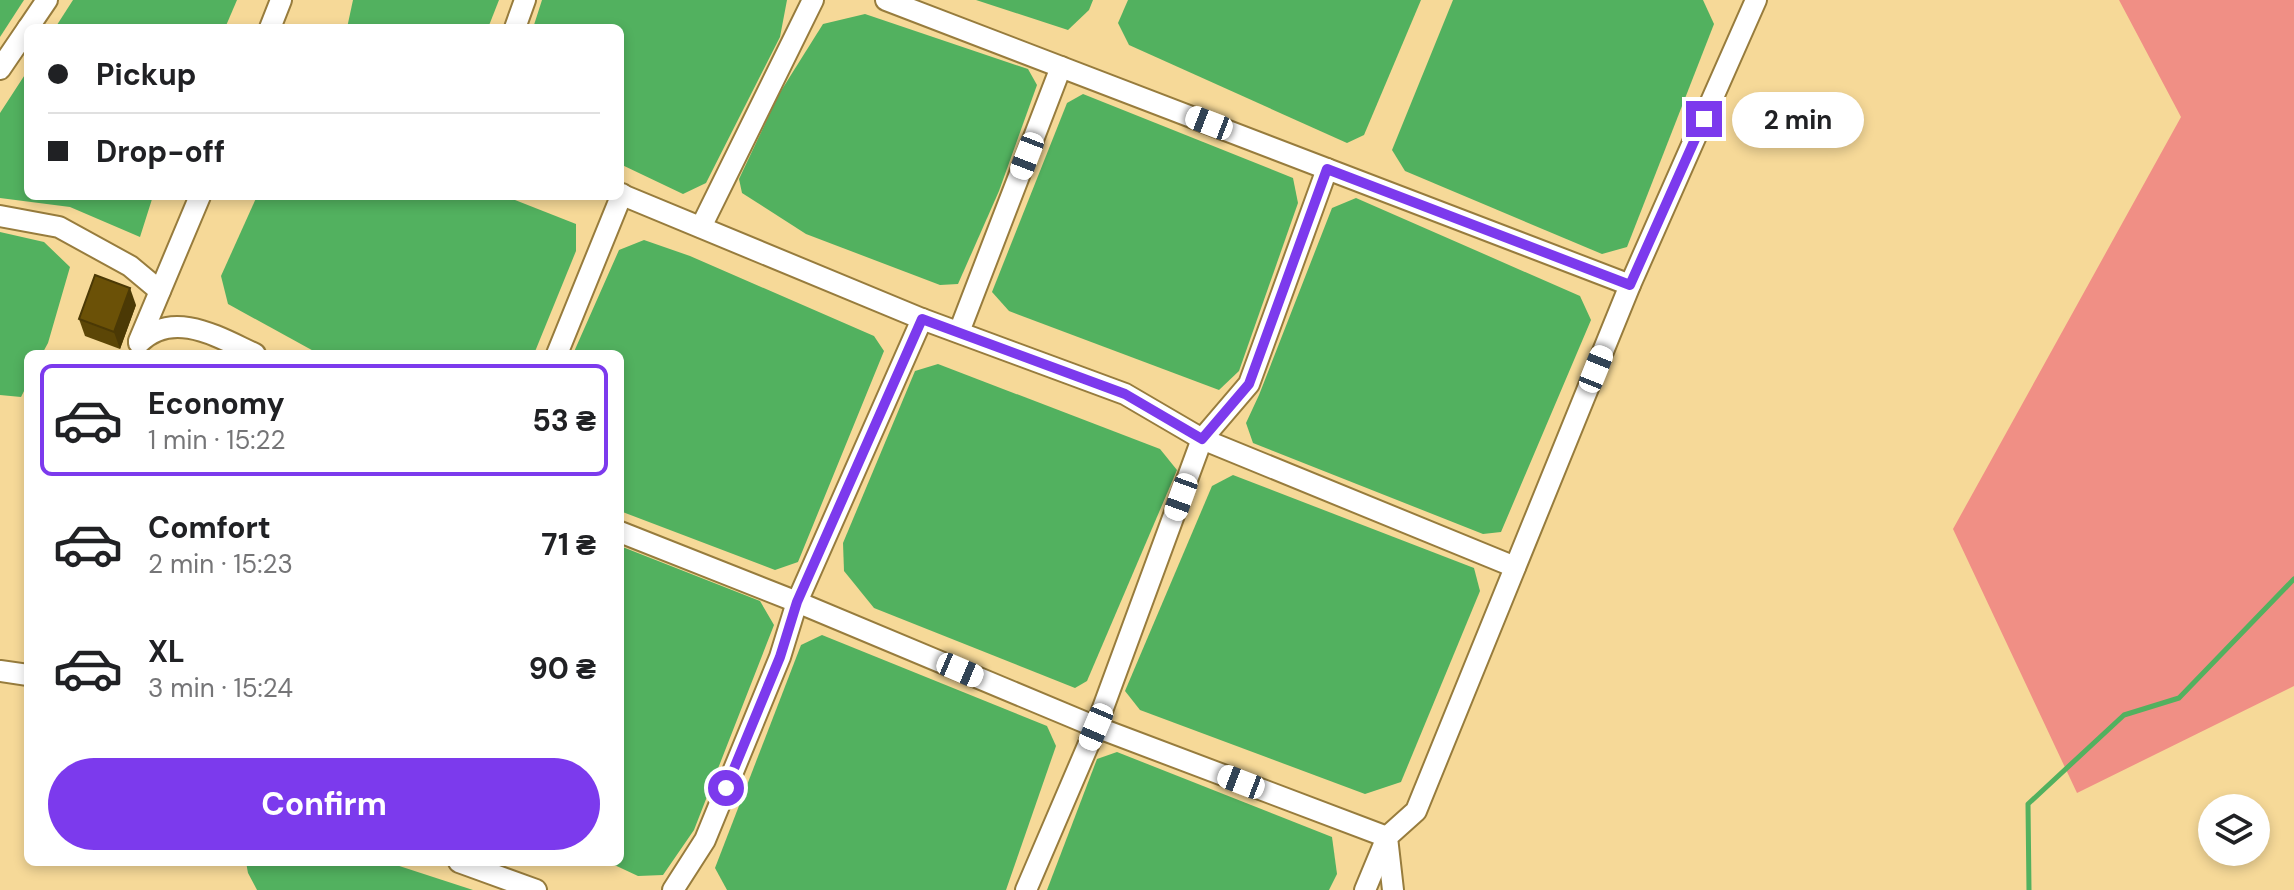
<!DOCTYPE html>
<meta charset="utf-8">
<style>
:root{--surface:#fff;--page:#f6f6f6;--text:#202124;--muted:#757577;--line:#e0e0e0;--accent:#7c3aed}
body{margin:0;font-family:"DM Sans",sans-serif;background:var(--page);color:var(--text);height:100vh;display:flex;flex-direction:column;font-size:30px;white-space:nowrap}
*{box-sizing:border-box;margin:0}
p{font-size:26px;color:var(--muted)}
.icon{flex:none;width:44px;height:44px;fill:none;stroke:currentColor;stroke-width:2;stroke-linecap:round;stroke-linejoin:round}
.map{position:relative;flex:1;overflow:hidden}
.panel{position:absolute;left:24px;top:350px;width:600px;height:516px;display:flex;flex-direction:column;background:var(--surface);border-radius:12px;box-shadow:0 4px 12px #0003}
.panel>*{flex:none}
.banner{position:absolute;left:24px;top:24px;width:600px;height:176px;border-radius:12px;box-shadow:0 4px 12px #0003;display:grid;align-content:center;height:176px;padding:0 24px;background:var(--surface)}
.controls{position:absolute;left:2198px;top:794px;display:grid;gap:16px}
.controls a{display:grid;place-items:center;width:72px;height:72px;border-radius:50%;background:var(--surface);box-shadow:0 4px 12px #0003;font-size:40px}
.end{position:absolute;width:36px;height:36px;margin:-18px;border:10px solid #7c3aed;background:#fff;box-shadow:0 0 0 4px #fff}
.from{border-radius:50%}
.bubble{position:absolute;height:56px;border-radius:28px;background:var(--surface);box-shadow:0 4px 12px #0003;font-size:26px;font-weight:700;line-height:56px;text-align:center}
.car{position:absolute;width:24px;height:48px;margin:-24px -12px;border-radius:10px;box-shadow:0 0 6px 2px #0007;background:linear-gradient(#fff 24%,#345 0 40%,#fff 0 76%,#345 0 86%,#fff 0)}
.banner b{display:flex;align-items:center;gap:28px;height:76px;font-size:30px}
.banner b+b{border-top:2px solid var(--line)}
.banner i{width:20px;height:20px;background:var(--text)}
ul{padding:14px 0 0;list-style:none}
li{display:flex;align-items:center;gap:24px;height:112px;margin:0 16px 12px;padding:0 8px;border:4px solid transparent;border-radius:12px}
li div{flex:1}
li b{display:block;font-size:30px}
li em{font-style:normal;font-weight:700}
li.active{border-color:var(--accent)}
li>.icon{width:72px;height:72px;stroke-width:1.5}
.action{display:flex;gap:16px;margin-top:auto;padding:16px 24px}
.action a{flex:1;height:92px;border-radius:48px;background:var(--accent);color:#fff;font-size:32px;font-weight:700;line-height:92px;text-align:center}
.map>svg:first-child{display:block}
</style>
<div class="map">
<svg width="2294" height="890" viewBox="0 0 2294 890">
<rect width="100%" height="100%" fill="#f6d998"/>
<polygon fill="#f08f85" points="2119,0 2294,0 2294,686 2077,793 1953,529 2181,117"/>
<g fill="#52b15f">
<polygon points="0,0 24,0 0,37"/>
<polygon points="73,0 237,0 225,28 55,28"/>
<polygon points="353,0 499,0 488,28 347,28"/>
<polygon points="542,0 787,0 780,37 706,183 683,194 620,164 620,28 533,28"/>
<polygon points="976,0 1093,0 1089,10 1068,30"/>
<polygon points="1128,0 1421,0 1364,135 1347,143 1129,45 1118,23"/>
<polygon points="1453,0 1703,0 1714,24 1627,247 1602,254 1405,171 1392,150"/>
<polygon points="865,14 1028,69 1037,85 999,191 958,284 940,285 806,234 742,193 739,179 779,94 823,24"/>
<polygon points="28,70 28,196 153,196 140,237 70,207 0,198 0,113"/>
<polygon points="1083,94 1293,178 1298,203 1239,371 1219,390 1009,311 992,292 1067,103"/>
<polygon points="257,196 505,196 576,224 576,251 534,354 319,354 228,304 221,276"/>
<polygon points="1356,198 1580,296 1591,320 1501,532 1483,534 1253,443 1246,423 1259,395 1332,208"/>
<polygon points="0,232 44,242 70,267 48,343 42,354 28,354 28,383 21,397 0,395"/>
<polygon points="644,240 690,256 874,336 884,351 798,562 775,570 620,511 620,354 573,354 619,250"/>
<polygon points="938,364 1160,449 1177,470 1087,681 1075,688 874,608 844,571 843,543 915,371"/>
<polygon points="1233,475 1474,568 1480,591 1401,782 1365,794 1140,710 1125,691 1212,486"/>
<polygon points="620,546 760,601 774,625 694,830 663,875 638,876 608,862 620,862"/>
<polygon points="822,635 1047,726 1056,746 1006,890 727,890 715,868 801,645"/>
<polygon points="1117,752 1332,837 1337,874 1329,890 1047,890 1097,759"/>
<polygon points="246,862 387,862 473,890 257,890 248,873"/>
</g>
<g fill="none" stroke-linecap="round" stroke-linejoin="round">
<polyline stroke="#52b15f" stroke-width="5" points="2029,890 2028,804 2124,715 2179,698 2294,579"/>
<defs>
<g id="minor">
<polyline points="886,0 1630,285"/>
<polyline points="28,28 47,0"/>
<polyline points="270,28 281,0"/>
<polyline points="515,28 525,0"/>
<polyline points="0,69 28,28"/>
<polyline points="620,194 922,319 1125,394 1202,439 1515,567"/>
<polyline points="0,216 59,227 130,266 160,291"/>
<polyline points="701,227 813,0"/>
<polyline points="959,332 1061,67"/>
<polyline points="139,341 200,196"/>
<path d="M 139,343 C 173,309 218,337 255,354"/>
<polyline points="557,354 622,194"/>
<polyline points="620,532 797,602 1096,727 1387,837 1365,890"/>
<polyline points="0,671 28,675"/>
<polyline points="459,862 536,890"/>
<polyline points="673,890 705,840 780,657 797,602 922,319"/>
<polyline points="1026,890 1096,727 1202,439 1249,384 1327,169"/>
<polyline points="1393,890 1387,837 1416,811 1630,285 1756,0"/>
</g>
</defs>
<use href="#minor" stroke="#977c3d" stroke-width="24"/>
<use href="#minor" stroke="#fff" stroke-width="20"/>
</g>
<polygon fill="#5c4606" points="136,305 120,349 85,336 79,319"/>
<polygon fill="#4b3905" points="130,288 136,305 120,349 114,332"/>
<polygon fill="#6b5107" stroke="#4b3905" stroke-width="2" points="95,275 130,288 114,332 79,319"/>
<g fill="none" stroke-linecap="round" stroke-linejoin="round">
<polyline stroke="#7c3aed" stroke-width="10" points="726,788 780,657 797,602 922,319 1125,394 1202,439 1249,384 1327,169 1630,285 1704,119"/>
</g>
</svg>
<div class="controls">
<a><svg class="icon" aria-label="layers" viewBox="0 0 24 24"><path d="M12 4l9 5-9 5-9-5zM3 14l9 5 9-5"/></svg></a>
</div>
<i class="end from" style="left:726px;top:788px"></i>
<i class="end" style="left:1704px;top:119px"></i>
<div class="bubble" style="left:1732px;top:92px;width:132px">2 min</div>
<i class="car" style="left:1209px;top:123px;rotate:291deg"></i>
<i class="car" style="left:1027px;top:156px;rotate:201deg"></i>
<i class="car" style="left:1596px;top:369px;rotate:22deg"></i>
<i class="car" style="left:1181px;top:497px;rotate:200deg"></i>
<i class="car" style="left:960px;top:670px;rotate:113deg"></i>
<i class="car" style="left:1096px;top:727px;rotate:203deg"></i>
<i class="car" style="left:1241px;top:782px;rotate:291deg"></i>
<div class="banner">
<b><i class="from"></i>Pickup</b>
<b><i></i>Drop-off</b>
</div>
<section class="panel">
<ul>
<li class="active"><svg class="icon" aria-label="car" viewBox="0 0 24 24"><path d="M5 17H2v-5l4-1 3-4h7l3 4 3 1v5h-3M9 17h6M6 11h13"/><circle cx="7" cy="17" r="2"/><circle cx="17" cy="17" r="2"/></svg><div><b>Economy</b><p>1 min · 15:22</p></div><em>53 ₴</em></li>
<li><svg class="icon" aria-label="car" viewBox="0 0 24 24"><path d="M5 17H2v-5l4-1 3-4h7l3 4 3 1v5h-3M9 17h6M6 11h13"/><circle cx="7" cy="17" r="2"/><circle cx="17" cy="17" r="2"/></svg><div><b>Comfort</b><p>2 min · 15:23</p></div><em>71 ₴</em></li>
<li><svg class="icon" aria-label="car" viewBox="0 0 24 24"><path d="M5 17H2v-5l4-1 3-4h7l3 4 3 1v5h-3M9 17h6M6 11h13"/><circle cx="7" cy="17" r="2"/><circle cx="17" cy="17" r="2"/></svg><div><b>XL</b><p>3 min · 15:24</p></div><em>90 ₴</em></li>
</ul>
<div class="action"><a>Confirm</a></div>
</section>
</div>
